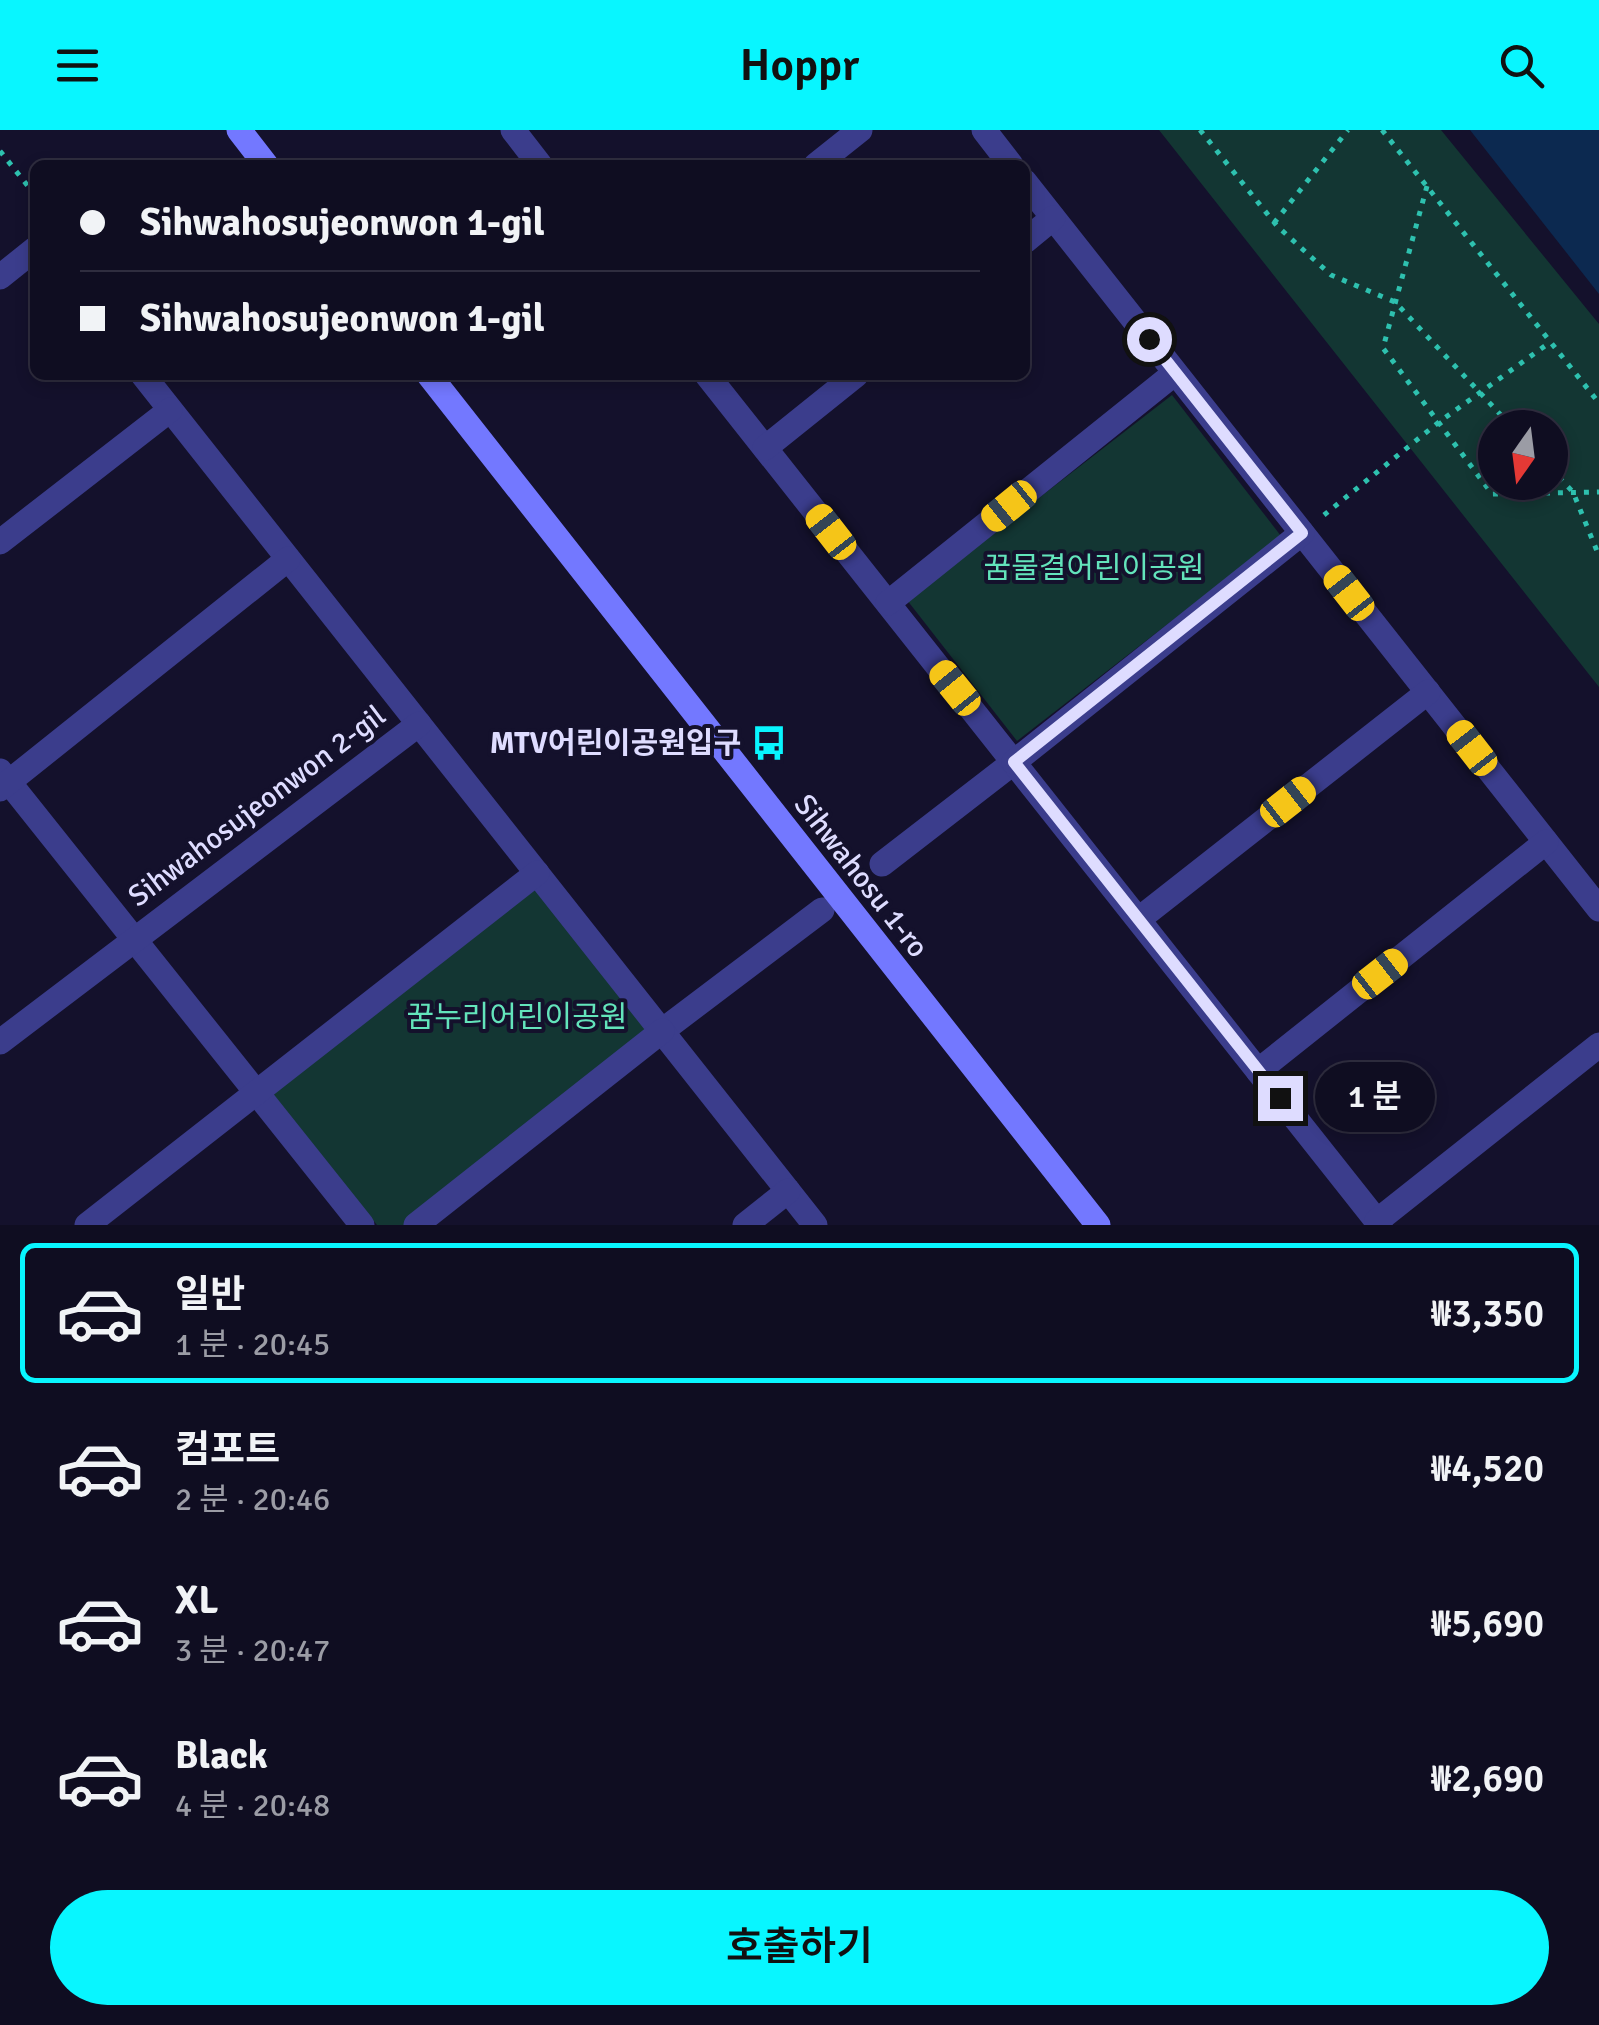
<!DOCTYPE html>
<html lang="ko">
<meta charset="utf-8">
<style>
:root{--surface:#0f0d21;--page:#18162a;--text:#f1f3f6;--muted:#9b9ca5;--line:#2f2d3f;--accent:#08f6ff}
body{margin:0;font-family:Signika,"Noto Sans KR",sans-serif;background:var(--page);color:var(--text);height:100vh;display:flex;flex-direction:column;font-size:38px;white-space:nowrap}
*{box-sizing:border-box;margin:0}
p{font-size:32px;color:var(--muted)}
.icon{flex:none;width:55px;height:55px;fill:none;stroke:currentColor;stroke-width:2;stroke-linecap:round;stroke-linejoin:round}
.map{position:relative;height:1095px;overflow:hidden}
.panel{display:flex;flex-direction:column;background:var(--surface);flex:1}
.panel>*{flex:none}
.guide{position:absolute;left:30px;top:30px;width:1000px;height:220px;border-radius:15px;box-shadow:0 5px 15px #0003,0 0 0 2px var(--line);display:grid;align-content:center;height:220px;padding:0 50px;background:var(--surface)}
.needle{width:65px;rotate:194deg}
.tools{position:absolute;left:1478px;top:280px;display:grid;gap:20px}
.tools a{display:grid;place-items:center;width:90px;height:90px;border-radius:50%;background:var(--surface);box-shadow:0 5px 15px #0003,0 0 0 2px var(--line);font-size:50px}
.end{position:absolute;width:45px;height:45px;margin:-22px;border:12px solid #dedcff;background:#111;box-shadow:0 0 0 5px #111}
.from{border-radius:50%}
.bubble{position:absolute;height:70px;border-radius:35px;background:var(--surface);box-shadow:0 5px 15px #0003,0 0 0 2px var(--line);font-size:32px;font-weight:600;line-height:70px;text-align:center}
.car{position:absolute;width:30px;height:60px;margin:-30px -15px;border-radius:12px;box-shadow:0 0 8px 2px #0007;background:linear-gradient(#f5c518 24%,#345 0 40%,#f5c518 0 76%,#345 0 86%,#f5c518 0)}
.guide b{display:flex;align-items:center;gap:35px;height:95px;font-size:38px}
.guide b+b{border-top:2px solid var(--line)}
.guide i{width:25px;height:25px;background:var(--text)}
ul{padding:18px 0 0;list-style:none}
li{display:flex;align-items:center;gap:30px;height:140px;margin:0 20px 15px;padding:0 30px;border:5px solid transparent;border-radius:15px}
li div{flex:1}
li b{display:block;font-size:38px}
li em{font-style:normal;font-weight:600}
li.current{border-color:var(--accent)}
li>.icon{width:90px;height:90px;stroke-width:1.5}
.action{display:flex;gap:20px;margin-top:auto;padding:20px 50px}
.action a{flex:1;height:115px;border-radius:60px;background:var(--accent);color:#111;font-size:40px;font-weight:600;line-height:115px;text-align:center}
header{display:flex;justify-content:space-between;align-items:center;height:130px;padding:0 50px;background:var(--accent);color:#111;font-size:45px;font-weight:600}
.map>svg:first-child{display:block}
</style>
<header><svg class="icon" aria-label="menu" viewBox="0 0 24 24"><path d="M4 6h16M4 12h16M4 18h16"/></svg>Hoppr<svg class="icon" aria-label="search" viewBox="0 0 24 24"><circle cx="10" cy="10" r="6"/><path d="M15 15l6 6"/></svg></header>
<div class="map">
<svg width="1599" height="1095" viewBox="0 0 1599 1095">
<rect width="100%" height="100%" fill="#14112c"/>
<g fill="#133633" fill-rule="evenodd">
<path d="M 1159,0 L 1441,0 L 1599,194 L 1599,557 ZM 1495,298 L 1550,298 L 1550,352 L 1495,352 Z"/>
<polygon points="1172,265 1281,406 1017,611 907,470"/>
<polygon points="536,754 652,898 405,1095 377,1095 272,965"/>
</g>
<polygon fill="#0c2950" points="1470,0 1599,0 1599,164"/>
<g fill="none" stroke-linecap="round" stroke-linejoin="round">
<g stroke="#2ec1af" stroke-width="5" stroke-dasharray="5 8" stroke-linecap="butt">
<polyline points="1200,0 1277,96 1331,145 1395,172 1513,298"/>
<polyline points="1382,0 1599,273"/>
<polyline points="0,21 35,65"/>
<polyline points="1427,56 1383,218 1492,364 1599,362"/>
<polyline points="1274,93 1348,0"/>
<polyline points="1550,338 1573,362 1599,426"/>
<polyline points="1324,385 1439,292 1549,213"/>
</g>
<g stroke="#3b3d8c" stroke-width="25">
<polyline points="882,734 1014,632"/>
<polyline points="662,901 822,780"/>
</g>
<g stroke="#3b3d8c" stroke-width="25">
<polyline points="513,0 540,35"/>
<polyline points="984,0 1011,35"/>
<polyline points="816,35 860,0"/>
<polyline points="1025,52 1599,779"/>
<polyline points="1025,111 1053,88"/>
<polyline points="0,147 35,119"/>
<polyline points="143,245 815,1095"/>
<polyline points="707,245 1380,1095"/>
<polyline points="765,318 856,245"/>
<polyline points="0,412 170,280"/>
<polyline points="888,473 1175,243"/>
<polyline points="1014,632 1302,403"/>
<polyline points="0,641 362,1095"/>
<polyline points="0,659 288,429"/>
<polyline points="1139,789 1428,562"/>
<polyline points="0,912 419,594"/>
<polyline points="1258,941 1546,712"/>
<polyline points="1377,1091 1599,915"/>
<polyline points="87,1095 537,743"/>
<polyline points="416,1095 662,901"/>
<polyline points="745,1095 788,1061"/>
</g>
<g stroke="#7378ff" stroke-width="25">
<polyline points="239,0 266,35"/>
<polyline points="429,245 1098,1095"/>
</g>
</g>
<g fill="none" stroke-linecap="round" stroke-linejoin="round">
<polyline stroke="#dedcff" stroke-width="12" points="1149,209 1302,403 1014,632 1280,968"/>
</g>
<defs>
<symbol id="bus-bare" viewBox="-9 -9 18 18"><path d="M-5-6H5V4H4V6H2V4H-2V6H-4V4H-5ZM-3.5-4V0h7V-4ZM-3.5 1.2v1.5H-2V1.2ZM2 1.2v1.5H3.5V1.2Z" fill="#08f6ff" stroke="#14112c" stroke-width="2.5" paint-order="stroke"/></symbol>
</defs>
<g fill-rule="evenodd">
<use href="#bus-bare" x="744" y="588" width="50" height="50"/>
</g>
<g text-anchor="middle" dominant-baseline="central" stroke-width="8" stroke-linejoin="round" paint-order="stroke">
<g font-size="30" fill="#63e4bb" stroke="#14112c">
<text x="1094" y="438">꿈물결어린이공원</text>
<text x="517" y="887">꿈누리어린이공원</text>
</g>
<g font-size="30" font-weight="bold" fill="#dedcff" stroke="#14112c" text-anchor="end">
<text x="741" y="613">MTV어린이공원입구</text>
</g>
<g font-size="30" fill="#dedcff" stroke="#14112c">
<text transform="translate(257 676) rotate(-37)">Sihwahosujeonwon 2-gil</text>
<text transform="translate(861 746) rotate(52)">Sihwahosu 1-ro</text>
</g>
</g>
</svg>
<div class="tools">
<a><svg class="needle" viewBox="-14 -14 28 28"><path d="M0-13l5 13h-10z" fill="#e53935"/><path d="M0 13l5-13h-10z" fill="#9b9ca5"/></svg></a>
</div>
<i class="end from" style="left:1149px;top:209px"></i>
<i class="end" style="left:1280px;top:968px"></i>
<div class="bubble" style="left:1315px;top:932px;width:120px">1 분</div>
<i class="car" style="left:1009px;top:376px;rotate:231deg"></i>
<i class="car" style="left:831px;top:402px;rotate:322deg"></i>
<i class="car" style="left:1349px;top:463px;rotate:322deg"></i>
<i class="car" style="left:955px;top:558px;rotate:321deg"></i>
<i class="car" style="left:1472px;top:618px;rotate:322deg"></i>
<i class="car" style="left:1288px;top:672px;rotate:52deg"></i>
<i class="car" style="left:1380px;top:844px;rotate:52deg"></i>
<div class="guide">
<b><i class="from"></i>Sihwahosujeonwon 1-gil</b>
<b><i></i>Sihwahosujeonwon 1-gil</b>
</div>
</div>
<section class="panel">
<ul>
<li class="current"><svg class="icon" aria-label="car" viewBox="0 0 24 24"><path d="M5 17H2v-5l4-1 3-4h7l3 4 3 1v5h-3M9 17h6M6 11h13"/><circle cx="7" cy="17" r="2"/><circle cx="17" cy="17" r="2"/></svg><div><b>일반</b><p>1 분 · 20:45</p></div><em>₩3,350</em></li>
<li><svg class="icon" aria-label="car" viewBox="0 0 24 24"><path d="M5 17H2v-5l4-1 3-4h7l3 4 3 1v5h-3M9 17h6M6 11h13"/><circle cx="7" cy="17" r="2"/><circle cx="17" cy="17" r="2"/></svg><div><b>컴포트</b><p>2 분 · 20:46</p></div><em>₩4,520</em></li>
<li><svg class="icon" aria-label="car" viewBox="0 0 24 24"><path d="M5 17H2v-5l4-1 3-4h7l3 4 3 1v5h-3M9 17h6M6 11h13"/><circle cx="7" cy="17" r="2"/><circle cx="17" cy="17" r="2"/></svg><div><b>XL</b><p>3 분 · 20:47</p></div><em>₩5,690</em></li>
<li><svg class="icon" aria-label="car" viewBox="0 0 24 24"><path d="M5 17H2v-5l4-1 3-4h7l3 4 3 1v5h-3M9 17h6M6 11h13"/><circle cx="7" cy="17" r="2"/><circle cx="17" cy="17" r="2"/></svg><div><b>Black</b><p>4 분 · 20:48</p></div><em>₩2,690</em></li>
</ul>
<div class="action"><a>호출하기</a></div>
</section>
